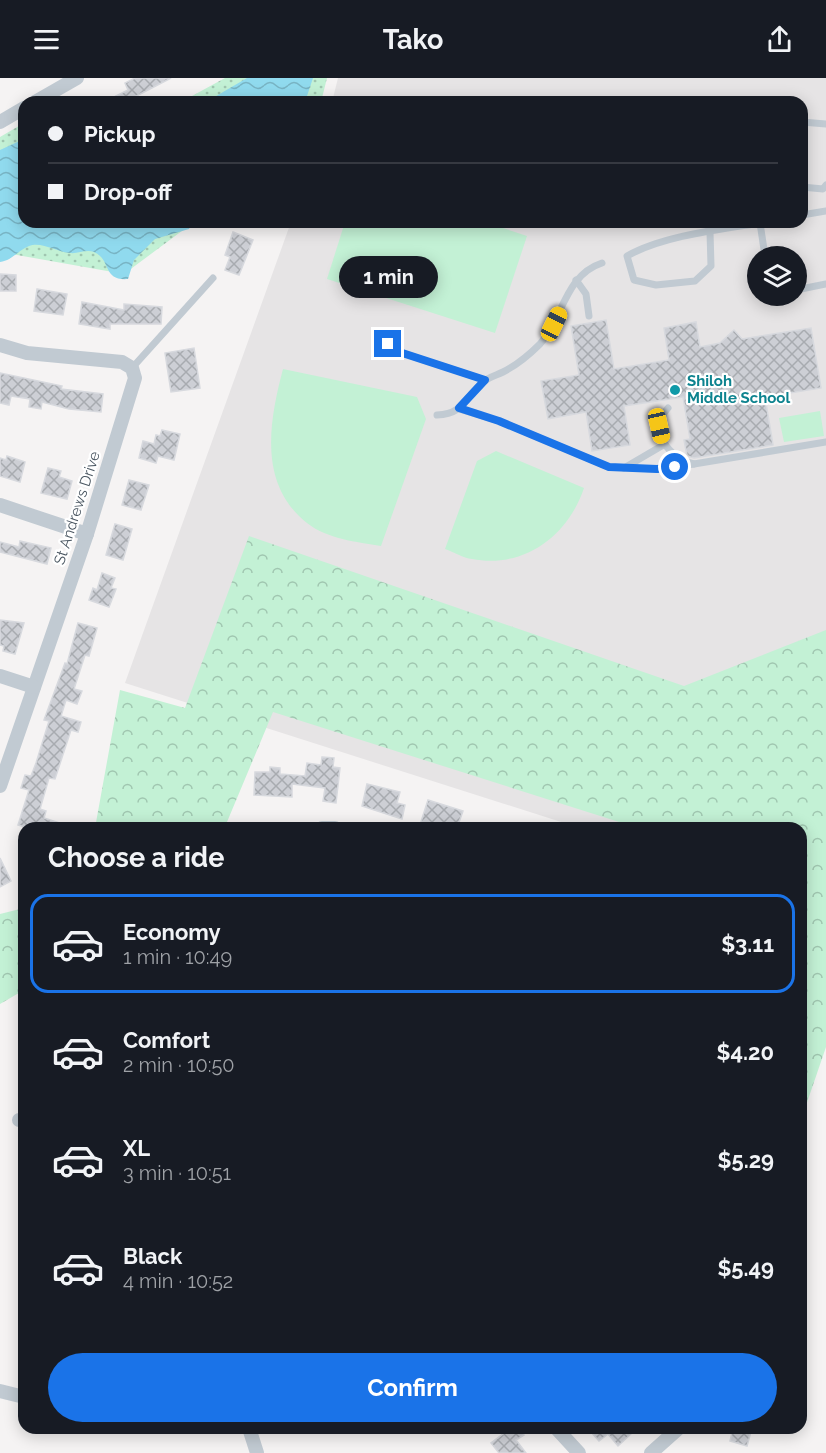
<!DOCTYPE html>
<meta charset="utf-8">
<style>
:root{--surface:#171b24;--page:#242831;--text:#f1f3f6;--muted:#9ea1a6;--line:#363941;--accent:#1a73e8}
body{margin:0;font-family:Raleway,sans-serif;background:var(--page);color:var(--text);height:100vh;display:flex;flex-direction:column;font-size:22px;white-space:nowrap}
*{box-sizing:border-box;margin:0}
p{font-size:20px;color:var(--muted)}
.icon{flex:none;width:33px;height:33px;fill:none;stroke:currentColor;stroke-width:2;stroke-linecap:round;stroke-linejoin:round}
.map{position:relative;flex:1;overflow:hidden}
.panel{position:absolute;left:18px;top:744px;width:789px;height:612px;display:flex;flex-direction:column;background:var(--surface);border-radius:18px;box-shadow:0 3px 15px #0003}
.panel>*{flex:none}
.top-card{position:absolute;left:18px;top:18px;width:790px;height:132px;border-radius:18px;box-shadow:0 3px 15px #0003;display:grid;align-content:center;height:132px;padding:0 30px;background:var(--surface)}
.buttons{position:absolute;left:747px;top:168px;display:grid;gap:12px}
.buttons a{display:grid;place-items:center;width:60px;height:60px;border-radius:50%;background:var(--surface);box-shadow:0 3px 15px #0003;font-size:30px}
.end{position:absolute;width:27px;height:27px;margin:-14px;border:8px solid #1a73e8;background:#fff;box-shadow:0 0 0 3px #fff}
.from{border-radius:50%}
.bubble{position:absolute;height:42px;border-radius:21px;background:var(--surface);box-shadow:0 3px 15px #0003;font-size:20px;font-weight:700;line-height:42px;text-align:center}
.car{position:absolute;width:18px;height:36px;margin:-18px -9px;border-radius:8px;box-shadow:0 0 4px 2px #0007;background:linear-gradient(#f5c518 24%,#345 0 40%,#f5c518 0 76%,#345 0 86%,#f5c518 0)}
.top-card b{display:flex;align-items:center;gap:21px;height:57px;font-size:22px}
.top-card b+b{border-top:2px solid var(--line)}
.top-card i{width:15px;height:15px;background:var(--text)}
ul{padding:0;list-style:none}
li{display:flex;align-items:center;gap:18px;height:99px;margin:0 12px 9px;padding:0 18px;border:3px solid transparent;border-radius:18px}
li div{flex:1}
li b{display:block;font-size:22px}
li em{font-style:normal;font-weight:700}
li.on{border-color:var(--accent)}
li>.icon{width:54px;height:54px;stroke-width:1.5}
h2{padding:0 30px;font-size:27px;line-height:72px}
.cta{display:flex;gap:12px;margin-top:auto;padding:12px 30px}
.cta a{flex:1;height:69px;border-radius:36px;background:var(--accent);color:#fff;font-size:24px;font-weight:700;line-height:69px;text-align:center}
header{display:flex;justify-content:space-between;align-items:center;height:78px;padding:0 30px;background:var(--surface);font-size:27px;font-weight:700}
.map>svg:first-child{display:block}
</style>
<header><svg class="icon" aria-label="menu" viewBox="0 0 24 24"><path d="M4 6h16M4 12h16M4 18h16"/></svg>Tako<svg class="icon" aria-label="share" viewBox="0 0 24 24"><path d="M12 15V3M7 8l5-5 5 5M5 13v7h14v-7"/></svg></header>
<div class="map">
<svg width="826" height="1375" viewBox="0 0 826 1375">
<defs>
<pattern id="grass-dots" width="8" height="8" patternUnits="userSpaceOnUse" patternTransform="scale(1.5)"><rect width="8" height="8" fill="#c3f1d5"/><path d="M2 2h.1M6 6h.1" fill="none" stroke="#a0c6b0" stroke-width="1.8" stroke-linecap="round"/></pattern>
<pattern id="forest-crowns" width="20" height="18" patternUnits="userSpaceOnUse" patternTransform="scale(1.5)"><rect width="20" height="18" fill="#c3f1d5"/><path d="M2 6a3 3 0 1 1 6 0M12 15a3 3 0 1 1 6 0" fill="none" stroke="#a0c6b0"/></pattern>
<pattern id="water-waves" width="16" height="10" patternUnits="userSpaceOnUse" patternTransform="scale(1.5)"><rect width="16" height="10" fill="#90daee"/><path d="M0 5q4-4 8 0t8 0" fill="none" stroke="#78b4c4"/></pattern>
<pattern id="building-cross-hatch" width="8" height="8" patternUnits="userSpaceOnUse" patternTransform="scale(1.5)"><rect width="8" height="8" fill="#cdcfd5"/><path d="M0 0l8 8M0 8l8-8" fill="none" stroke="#a8abb0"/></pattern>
</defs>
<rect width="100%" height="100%" fill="#f5f3f3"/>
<path fill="#e6e4e5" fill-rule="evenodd" d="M 338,0 L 826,0 L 826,828 L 801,750 L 580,750 L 125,605 L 291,144 L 802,144 L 802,24 L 332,24 ZM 758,178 L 796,178 L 796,218 L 758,218 Z"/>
<g fill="url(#grass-dots)">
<polygon points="225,0 327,0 321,24 181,24"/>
<polygon points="24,45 24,144 194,144 124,196 0,174 0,59"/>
</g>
<g fill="url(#forest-crowns)">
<polygon points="249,458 684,608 826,552 826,969 801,1042 801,750 638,750 273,634 227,744 202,750 95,750 120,612 185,630"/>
<polygon points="24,830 24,912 0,926 0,836"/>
</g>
<g fill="#c3f1d5">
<polygon points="345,144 485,144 527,158 495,255 327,201"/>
<path d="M 283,291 L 417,319 L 426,341 L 381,468 C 357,464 327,461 307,445 C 258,406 269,344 283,291 Z"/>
<polygon points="820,333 824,358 784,364 779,340"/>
<path d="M 496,373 L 584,410 C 568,458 524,491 472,481 C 463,480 454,474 445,471 L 477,383 Z"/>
</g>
<g fill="url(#water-waves)">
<polygon points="247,0 313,0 305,24 206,24"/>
<path d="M 24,61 L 24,144 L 193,144 L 189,151 L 155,161 L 134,182 L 128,201 C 102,203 112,182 94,174 C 86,171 78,176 70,175 C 57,174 41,163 29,168 C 17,173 13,182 0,184 L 0,72 Z"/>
</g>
<g fill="url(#building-cross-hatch)" stroke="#d7d9de" stroke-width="1.5">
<polygon points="135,0 171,0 125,24 104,24 128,12 125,5"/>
<polygon points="233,154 253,162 239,197 225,192 230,179 225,177"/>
<polygon points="0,196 16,197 16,213 0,213"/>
<polygon points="37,211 67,216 63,237 34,233"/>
<polygon points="82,224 124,232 124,226 162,229 161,246 110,246 110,251 79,246"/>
<polygon points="606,242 614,291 669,282 664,250 696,244 700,269 720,265 734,252 742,261 811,250 821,310 765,319 773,367 694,380 687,378 684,362 690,361 683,319 624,328 630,367 592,373 586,334 548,341 541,303 579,297 571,248"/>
<polygon points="194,270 200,310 171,314 165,275"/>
<polygon points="0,295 62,308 61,311 103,316 101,334 69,331 42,324 41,331 29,329 30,321 11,318 9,327 0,325"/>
<polygon points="162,352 180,356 174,382 158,378 156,385 139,380 143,363 154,366 156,357 160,358"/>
<polygon points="7,378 25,384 20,404 0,398 0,380 6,382"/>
<polygon points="48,390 61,393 59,399 72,403 67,421 41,415"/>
<polygon points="129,402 149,407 141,432 122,427"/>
<polygon points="115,446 132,451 123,482 106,477"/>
<polygon points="20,463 51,470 47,486 0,474 0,464 19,469"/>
<polygon points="102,495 115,500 111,510 116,511 109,529 89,522 93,510 97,512"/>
<polygon points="0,542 24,545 15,576 3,573 4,568 0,567"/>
<polygon points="78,545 97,550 89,578 85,577 74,611 82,613 77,626 66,622 61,638 81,644 78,654 71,652 55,701 49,700 40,731 46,733 44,740 69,748 68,750 28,750 18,747 29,712 21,710 25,697 31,698 36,685 49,643 44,642 65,585 67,586"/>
<polygon points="322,679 334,680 333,689 340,690 336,725 323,723 325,710 292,706 292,719 254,717 255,694 270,694 270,689 280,690 280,696 305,698 307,685 321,687"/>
<polygon points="367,706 400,714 397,725 405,727 402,741 362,728"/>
<polygon points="428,722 463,733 457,750 419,750"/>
<polygon points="0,780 11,803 0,809"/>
<polygon points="511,1350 519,1350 524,1357 516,1362 526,1375 499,1375 491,1365"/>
<polygon points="595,1350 628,1350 632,1355 618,1368 608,1356 599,1363 591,1354"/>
<polygon points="733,1350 752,1350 747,1368 730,1363"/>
</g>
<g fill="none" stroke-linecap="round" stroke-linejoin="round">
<g stroke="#c1cad2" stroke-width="7">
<polyline points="802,44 826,46"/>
<polyline points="802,109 823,111 826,107"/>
<polyline points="802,137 826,133"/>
<polyline points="760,145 765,178"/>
<path d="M 710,154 L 711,188 L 695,203 L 656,207 L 634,202 L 627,178 C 664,157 724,151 766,144"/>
<polyline points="576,202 586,216 589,238"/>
<polyline points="796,212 826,206"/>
<polyline points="388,266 387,270 485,302"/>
<polyline points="132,290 213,200"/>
<path d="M 668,330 C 648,352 668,380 694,386 L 826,364"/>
<polyline points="459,331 499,343 609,389 657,391 694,386"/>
<path d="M 437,337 C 464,336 464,320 483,304 C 489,299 497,297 503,294 C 517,287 529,277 540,266 C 563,240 565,197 602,185"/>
<polyline points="624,390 665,366"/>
</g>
<g stroke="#c1cad2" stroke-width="14">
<polyline points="35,24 77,0"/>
<polyline points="0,44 24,30"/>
<polyline points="0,267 27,275 122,284 132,290 135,300 87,456 0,708"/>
<polyline points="0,427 87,456"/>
<polyline points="0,598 34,609"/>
<polyline points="322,750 335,750"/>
<polyline points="19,1042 24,1042"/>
<polyline points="0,1313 24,1319"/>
<polyline points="249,1350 257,1375"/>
<polyline points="556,1350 579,1375"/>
<polyline points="651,1375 679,1350"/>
</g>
</g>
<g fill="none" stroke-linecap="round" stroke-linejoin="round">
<polyline stroke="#1a73e8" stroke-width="8" points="388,266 387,270 485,302 459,330 499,343 609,389 657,391 675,389"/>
</g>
<circle fill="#0f9aa8" stroke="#fff" stroke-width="2" cx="675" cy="312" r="6"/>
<g text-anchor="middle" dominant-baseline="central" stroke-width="4.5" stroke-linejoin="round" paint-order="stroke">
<g font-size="15" font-weight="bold" fill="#0d838f" stroke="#fff" text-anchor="start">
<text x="687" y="303">Shiloh<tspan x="687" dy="17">Middle School</tspan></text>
</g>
<g font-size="15" fill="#4a5661" stroke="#fff">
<text transform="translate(77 430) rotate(-72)">St Andrews Drive</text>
</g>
</g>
</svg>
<div class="buttons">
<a><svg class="icon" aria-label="layers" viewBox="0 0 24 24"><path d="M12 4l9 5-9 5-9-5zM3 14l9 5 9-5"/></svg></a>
</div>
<i class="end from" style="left:675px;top:389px"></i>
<i class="end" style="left:388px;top:266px"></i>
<div class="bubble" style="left:339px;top:178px;width:99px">1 min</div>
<i class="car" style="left:554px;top:246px;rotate:26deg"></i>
<i class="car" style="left:659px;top:348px;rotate:167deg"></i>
<div class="top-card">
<b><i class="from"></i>Pickup</b>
<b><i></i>Drop-off</b>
</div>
<section class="panel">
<h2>Choose a ride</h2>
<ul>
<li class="on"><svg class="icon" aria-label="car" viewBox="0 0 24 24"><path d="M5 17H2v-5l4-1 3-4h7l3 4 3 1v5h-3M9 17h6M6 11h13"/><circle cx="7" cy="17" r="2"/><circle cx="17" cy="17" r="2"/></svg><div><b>Economy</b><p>1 min · 10:49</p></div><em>$3.11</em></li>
<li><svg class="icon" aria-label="car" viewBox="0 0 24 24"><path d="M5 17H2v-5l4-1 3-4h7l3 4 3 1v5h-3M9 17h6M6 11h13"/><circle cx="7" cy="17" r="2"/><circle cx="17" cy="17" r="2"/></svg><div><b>Comfort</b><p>2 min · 10:50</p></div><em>$4.20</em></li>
<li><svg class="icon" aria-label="car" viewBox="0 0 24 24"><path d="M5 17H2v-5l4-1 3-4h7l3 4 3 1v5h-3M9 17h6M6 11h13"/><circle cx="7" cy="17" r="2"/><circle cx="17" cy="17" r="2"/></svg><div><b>XL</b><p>3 min · 10:51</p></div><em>$5.29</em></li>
<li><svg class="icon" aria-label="car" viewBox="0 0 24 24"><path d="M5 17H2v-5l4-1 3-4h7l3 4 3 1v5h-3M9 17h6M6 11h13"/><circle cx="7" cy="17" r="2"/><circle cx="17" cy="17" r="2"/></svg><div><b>Black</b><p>4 min · 10:52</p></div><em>$5.49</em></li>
</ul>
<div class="cta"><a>Confirm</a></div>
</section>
</div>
